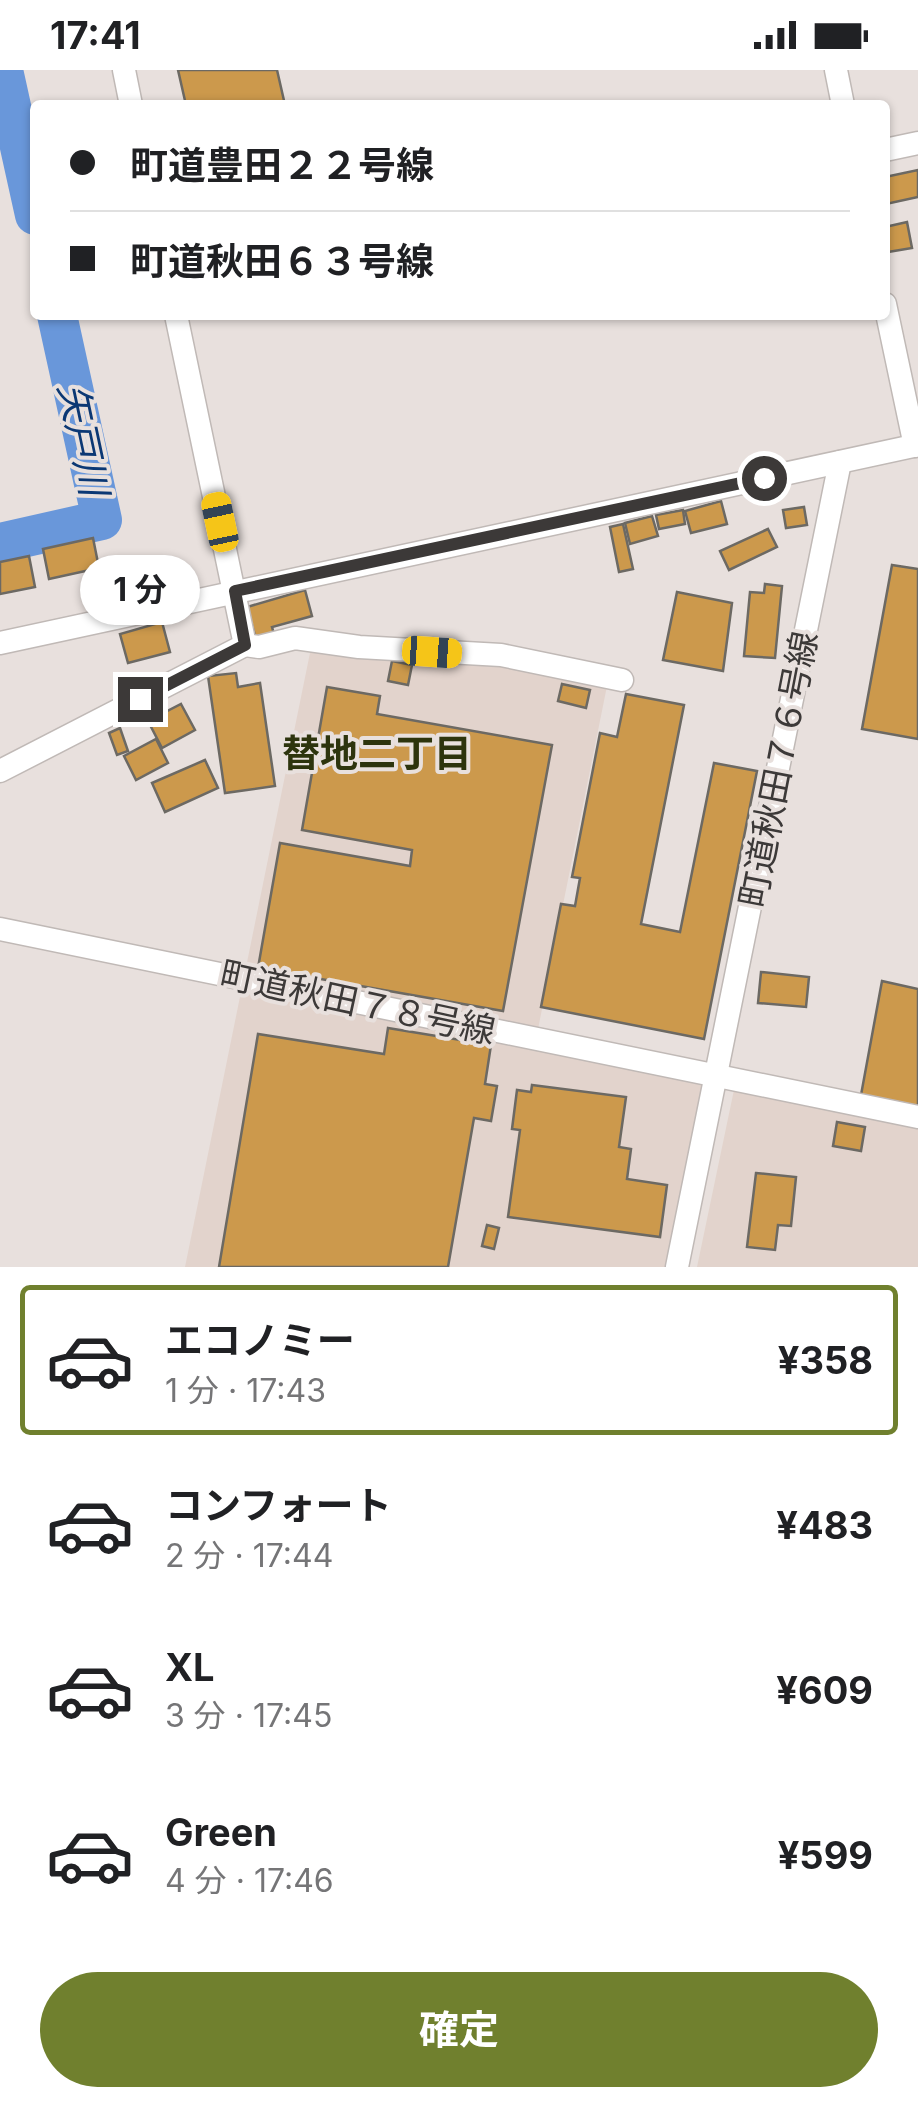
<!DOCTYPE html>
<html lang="ja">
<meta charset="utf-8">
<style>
:root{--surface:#fff;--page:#f2f2f2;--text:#202124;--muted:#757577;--line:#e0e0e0;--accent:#70802e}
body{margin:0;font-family:Inter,"Noto Sans JP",sans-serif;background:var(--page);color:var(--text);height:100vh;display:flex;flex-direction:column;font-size:38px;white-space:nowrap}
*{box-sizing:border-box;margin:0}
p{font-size:32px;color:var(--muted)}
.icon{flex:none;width:55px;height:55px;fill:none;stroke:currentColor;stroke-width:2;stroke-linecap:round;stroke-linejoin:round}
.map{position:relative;height:1197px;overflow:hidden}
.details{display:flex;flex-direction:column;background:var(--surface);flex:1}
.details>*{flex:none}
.top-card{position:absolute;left:30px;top:30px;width:860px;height:220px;border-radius:10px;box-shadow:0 2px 8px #0004;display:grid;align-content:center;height:220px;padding:0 40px;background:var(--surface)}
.end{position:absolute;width:45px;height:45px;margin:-22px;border:12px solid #3c3938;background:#fff;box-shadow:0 0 0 5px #fff}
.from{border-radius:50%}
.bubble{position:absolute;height:70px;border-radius:35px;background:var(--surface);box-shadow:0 2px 8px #0004;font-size:32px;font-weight:700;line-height:70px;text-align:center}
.car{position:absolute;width:30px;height:60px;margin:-30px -15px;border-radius:12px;box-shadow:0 0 8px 2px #0007;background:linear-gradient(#f5c518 24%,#345 0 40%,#f5c518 0 76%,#345 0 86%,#f5c518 0)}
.top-card b{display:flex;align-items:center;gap:35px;height:95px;font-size:38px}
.top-card b+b{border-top:2px solid var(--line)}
.top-card i{width:25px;height:25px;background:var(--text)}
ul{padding:18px 0 0;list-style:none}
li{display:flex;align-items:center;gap:30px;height:150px;margin:0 20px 15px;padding:0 20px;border:5px solid transparent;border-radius:10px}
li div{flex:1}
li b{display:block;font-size:38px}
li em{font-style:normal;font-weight:700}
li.on{border-color:var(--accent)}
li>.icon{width:90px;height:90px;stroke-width:1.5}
.primary-button{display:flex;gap:20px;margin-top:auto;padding:20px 40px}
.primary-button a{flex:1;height:115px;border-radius:60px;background:var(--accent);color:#fff;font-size:40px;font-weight:700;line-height:115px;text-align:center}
.status{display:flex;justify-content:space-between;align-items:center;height:70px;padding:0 50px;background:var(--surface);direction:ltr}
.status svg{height:28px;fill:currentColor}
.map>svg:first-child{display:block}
</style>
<div class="status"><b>17:41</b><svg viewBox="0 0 49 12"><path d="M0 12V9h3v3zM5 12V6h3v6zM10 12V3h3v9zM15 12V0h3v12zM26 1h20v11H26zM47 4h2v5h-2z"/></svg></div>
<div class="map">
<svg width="918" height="1197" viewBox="0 0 918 1197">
<rect width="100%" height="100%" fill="#e8e0dd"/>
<g fill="#e2d3cc">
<polygon points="311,578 473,591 607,616 535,974 707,1009 668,1197 185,1197"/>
<polygon points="735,1015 918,1053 918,1197 697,1197"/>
</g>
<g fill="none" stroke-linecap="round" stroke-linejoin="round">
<g stroke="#6997da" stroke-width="40">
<polyline points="3,0 35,145"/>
<polyline points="0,473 102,450 57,245"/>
</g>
</g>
<g fill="#cc994c" stroke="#6c6963" stroke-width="2.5">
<polygon points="178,0 277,0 285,35 186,35"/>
<polygon points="918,100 918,127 886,134 885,107"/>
<polygon points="907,152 912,178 888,182 885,157"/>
<polygon points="721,431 727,454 691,463 685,441"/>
<polygon points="804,437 807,455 786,458 783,440"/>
<polygon points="683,440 685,454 659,459 656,445"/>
<polygon points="652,446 658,466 630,474 625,453"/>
<polygon points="623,454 633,499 619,502 610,457"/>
<polygon points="768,459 777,477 729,500 720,481"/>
<polygon points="93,468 99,498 49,509 43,479"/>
<polygon points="29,486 35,517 0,524 0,492"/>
<polygon points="892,495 918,499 918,669 862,659"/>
<polygon points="765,514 782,516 775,588 744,586 750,522 764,523"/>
<polygon points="305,520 312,546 272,557 274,564 256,569 247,537"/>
<polygon points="677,522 732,533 723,601 663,590"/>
<polygon points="162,552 170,582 128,593 120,564"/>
<polygon points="392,591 412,595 408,615 388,611"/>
<polygon points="236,603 238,617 260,613 275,716 225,723 208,606"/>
<polygon points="562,614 590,620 586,638 558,631"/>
<polygon points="327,617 380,626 377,644 552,675 503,941 258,898 280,773 410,796 412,780 302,760"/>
<polygon points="626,624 684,635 641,854 680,862 714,693 757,701 704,969 541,937 561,834 575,836 580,808 572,807 600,663 617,667"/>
<polygon points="181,634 195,660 162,678 148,651"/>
<polygon points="120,658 128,681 117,685 109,663"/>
<polygon points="156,669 168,693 136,710 124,686"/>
<polygon points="205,690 218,718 165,742 152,713"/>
<polygon points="761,902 809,907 806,937 758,933"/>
<polygon points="882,911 918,919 918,1037 861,1025"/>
<polygon points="388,958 491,975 485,1014 497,1016 491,1051 474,1048 448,1197 219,1197 258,964 384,984"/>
<polygon points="532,1015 626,1027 619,1077 631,1079 627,1109 667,1115 660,1167 508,1147 520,1060 512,1059 517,1020 531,1022"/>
<polygon points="837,1052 865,1057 861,1081 833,1076"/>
<polygon points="756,1103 796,1107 791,1156 778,1155 775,1180 747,1177"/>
<polygon points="487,1155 499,1158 494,1179 482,1176"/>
</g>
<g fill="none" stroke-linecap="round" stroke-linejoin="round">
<defs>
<g id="minor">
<polyline points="124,0 131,35"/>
<polyline points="836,0 843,35"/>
<polyline points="885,80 918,73"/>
<polyline points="885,234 915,376"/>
<polyline points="0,573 918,375"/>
<polyline points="245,575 259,577 295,568 359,577 501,585 622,610"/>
<polyline points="0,701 245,575 176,245"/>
<polyline points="0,859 918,1047"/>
<polyline points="677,1197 840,392"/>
</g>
</defs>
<use href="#minor" stroke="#c0b9b6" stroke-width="25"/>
<use href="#minor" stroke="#fff" stroke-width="22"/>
</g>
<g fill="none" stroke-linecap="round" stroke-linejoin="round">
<polyline stroke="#3c3938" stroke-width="12" points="140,629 245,575 235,521 764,408"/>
</g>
<g text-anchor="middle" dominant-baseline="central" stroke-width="8" stroke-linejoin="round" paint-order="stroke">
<g font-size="35" fill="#3c3938" stroke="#e8e0dd">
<text transform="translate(778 699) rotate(-79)">町道秋田７６号線</text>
<text transform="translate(358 932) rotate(12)">町道秋田７８号線</text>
</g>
<g font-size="38" font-style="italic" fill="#0b3874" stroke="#e8e0dd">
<text transform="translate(84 369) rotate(78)">矢戸川</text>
</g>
<g font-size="38" font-weight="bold" fill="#2d340d" stroke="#e8e0dd">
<text x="377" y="683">替地二丁目</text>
</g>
</g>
</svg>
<i class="end from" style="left:764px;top:408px"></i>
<i class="end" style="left:140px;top:629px"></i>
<div class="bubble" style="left:80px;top:485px;width:120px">1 分</div>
<i class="car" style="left:220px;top:452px;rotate:348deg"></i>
<i class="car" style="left:432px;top:582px;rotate:94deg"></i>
<div class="top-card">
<b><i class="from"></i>町道豊田２２号線</b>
<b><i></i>町道秋田６３号線</b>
</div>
</div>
<section class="details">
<ul>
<li class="on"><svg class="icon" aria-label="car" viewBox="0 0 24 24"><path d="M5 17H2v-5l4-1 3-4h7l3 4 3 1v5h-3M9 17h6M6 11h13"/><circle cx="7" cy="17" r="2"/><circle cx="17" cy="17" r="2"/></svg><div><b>エコノミー</b><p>1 分 · 17:43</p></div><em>¥358</em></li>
<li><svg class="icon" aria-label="car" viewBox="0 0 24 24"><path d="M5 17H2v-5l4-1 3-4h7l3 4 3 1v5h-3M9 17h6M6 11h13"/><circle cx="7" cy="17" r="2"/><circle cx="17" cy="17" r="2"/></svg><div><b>コンフォート</b><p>2 分 · 17:44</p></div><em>¥483</em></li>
<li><svg class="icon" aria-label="car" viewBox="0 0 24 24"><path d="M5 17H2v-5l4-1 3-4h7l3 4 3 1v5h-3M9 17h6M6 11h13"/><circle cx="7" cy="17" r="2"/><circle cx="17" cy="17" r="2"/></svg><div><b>XL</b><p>3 分 · 17:45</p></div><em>¥609</em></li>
<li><svg class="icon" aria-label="car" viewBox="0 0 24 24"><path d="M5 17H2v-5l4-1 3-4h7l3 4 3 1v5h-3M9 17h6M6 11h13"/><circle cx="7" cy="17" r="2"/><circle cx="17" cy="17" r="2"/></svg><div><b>Green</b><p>4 分 · 17:46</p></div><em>¥599</em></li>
</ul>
<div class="primary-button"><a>確定</a></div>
</section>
